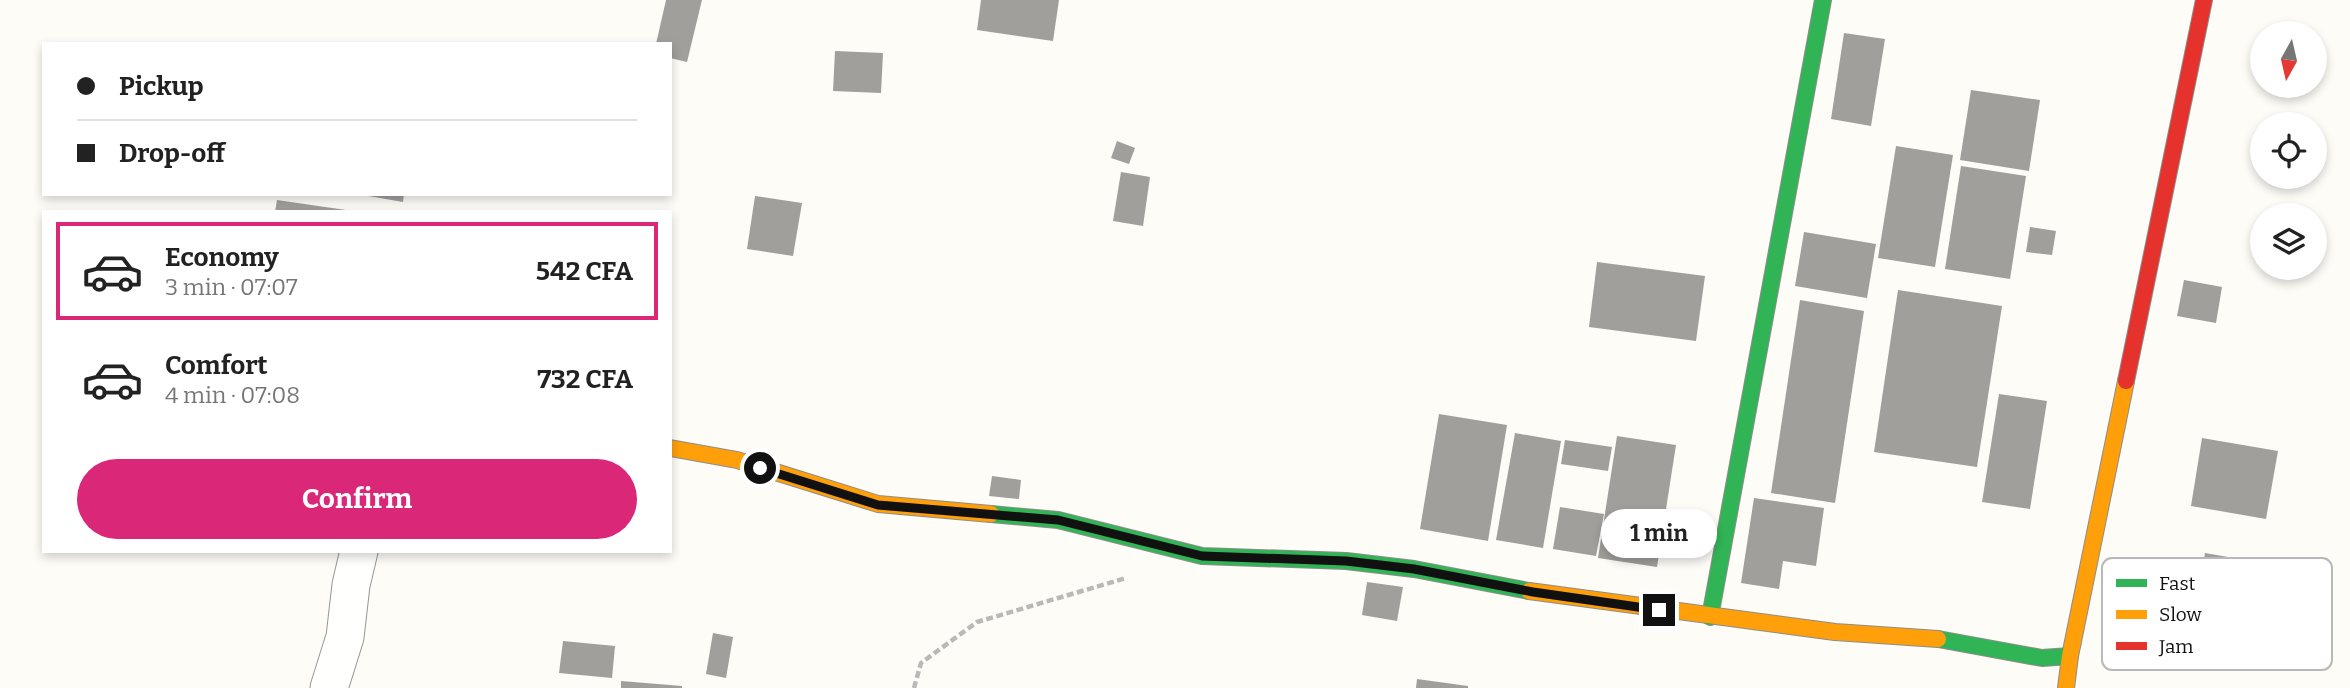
<!DOCTYPE html>
<meta charset="utf-8">
<style>
:root{--surface:#fff;--page:#f6f6f6;--text:#222;--muted:#767676;--line:#e0e0e0;--accent:#db2777}
body{margin:0;font-family:Bitter,serif;background:var(--page);color:var(--text);height:100vh;display:flex;flex-direction:column;font-size:26px;white-space:nowrap}
*{box-sizing:border-box;margin:0}
p{font-size:23px;color:var(--muted)}
.icon{flex:none;width:38px;height:38px;fill:none;stroke:currentColor;stroke-width:2;stroke-linecap:round;stroke-linejoin:round}
.map{position:relative;flex:1;overflow:hidden}
.side{position:absolute;left:42px;top:210px;width:630px;height:343px;display:flex;flex-direction:column;background:var(--surface);border-radius:0px;box-shadow:0 4px 10px #0003}
.side>*{flex:none}
.guide{position:absolute;left:42px;top:42px;width:630px;height:154px;border-radius:0px;box-shadow:0 4px 10px #0003;display:grid;align-content:center;height:154px;padding:0 35px;background:var(--surface)}
.needle{width:46px;rotate:188deg}
.fabs{position:absolute;left:2250px;top:21px;display:grid;gap:14px}
.fabs a{display:grid;place-items:center;width:77px;height:77px;border-radius:50%;background:var(--surface);box-shadow:0 4px 10px #0003;font-size:35px}
.end{position:absolute;width:32px;height:32px;margin:-16px;border:9px solid #111;background:#fff;box-shadow:0 0 0 4px #fff}
.from{border-radius:50%}
.bubble{position:absolute;height:49px;border-radius:24px;background:var(--surface);box-shadow:0 4px 10px #0003;font-size:23px;font-weight:700;line-height:49px;text-align:center}
.guide b{display:flex;align-items:center;gap:24px;height:66px;font-size:26px}
.guide b+b{border-top:2px solid var(--line)}
.guide i{width:18px;height:18px;background:var(--text)}
ul{padding:12px 0 0;list-style:none}
li{display:flex;align-items:center;gap:21px;height:98px;margin:0 14px 10px;padding:0 21px;border:4px solid transparent;border-radius:0px}
li div{flex:1}
li b{display:block;font-size:26px}
li em{font-style:normal;font-weight:700}
li.on{border-color:var(--accent)}
li>.icon{width:63px;height:63px;stroke-width:1.5}
.button{display:flex;gap:14px;margin-top:auto;padding:14px 35px}
.button a{flex:1;height:80px;border-radius:42px;background:var(--accent);color:#fff;font-size:28px;font-weight:700;line-height:80px;text-align:center}
.map>svg:first-child{display:block}
</style>
<div class="map">
<svg width="2350" height="688" viewBox="0 0 2350 688">
<rect width="100%" height="100%" fill="#fdfcf7"/>
<g fill="#a19f9c">
<polygon points="666,0 702,0 687,62 670,58 670,44 656,44"/>
<polygon points="981,0 1059,0 1053,41 977,30"/>
<polygon points="1844,33 1885,39 1871,126 1831,119"/>
<polygon points="835,51 883,53 881,93 833,91"/>
<polygon points="1971,90 2040,100 2029,171 1960,160"/>
<polygon points="1117,141 1135,148 1129,164 1111,158"/>
<polygon points="1896,146 1953,155 1935,267 1878,258"/>
<polygon points="1961,166 2026,176 2010,279 1945,269"/>
<polygon points="1121,172 1150,177 1143,226 1113,221"/>
<polygon points="357,194 404,194 403,202"/>
<polygon points="755,196 802,203 793,256 747,249"/>
<polygon points="277,200 346,210 345,212 275,212"/>
<polygon points="2030,227 2056,231 2052,255 2026,252"/>
<polygon points="1804,232 1876,244 1867,298 1795,286"/>
<polygon points="1597,262 1705,276 1696,341 1589,327"/>
<polygon points="2184,280 2222,287 2216,323 2177,316"/>
<polygon points="1898,290 2002,306 1977,467 1874,452"/>
<polygon points="1800,300 1864,311 1835,503 1771,493"/>
<polygon points="1999,394 2047,401 2030,509 1982,502"/>
<polygon points="1439,414 1507,425 1488,541 1420,529"/>
<polygon points="1515,433 1561,441 1543,548 1496,540"/>
<polygon points="1617,436 1676,445 1657,567 1598,558"/>
<polygon points="2202,438 2278,451 2266,519 2191,506"/>
<polygon points="1565,440 1612,447 1608,471 1561,464"/>
<polygon points="992,476 1021,480 1019,499 989,496"/>
<polygon points="1754,498 1824,508 1816,566 1783,561 1779,589 1741,583"/>
<polygon points="1560,507 1604,514 1596,556 1553,549"/>
<polygon points="2205,553 2257,562 2238,669 2186,659"/>
<polygon points="1367,582 1403,587 1397,621 1362,615"/>
<polygon points="713,633 733,637 726,678 706,674"/>
<polygon points="563,641 615,646 612,678 559,673"/>
<polygon points="1417,679 1468,686 1468,688 1416,688"/>
<polygon points="621,681 682,686 682,688 621,688"/>
</g>
<g fill="none" stroke-linecap="round" stroke-linejoin="round">
<defs>
<polyline id="street" points="329,688 345,637 351,585 359,551"/>
<g id="fast">
<polyline points="991,514 1058,520 1202,556 1346,561 1414,569 1529,591"/>
<polyline points="1710,617 1823,0"/>
<polyline points="1938,639 2042,658 2070,656"/>
</g>
<g id="slow">
<polyline points="670,448 737,460 878,504 991,514"/>
<polyline points="1529,591 1835,632 1938,639"/>
<polyline points="2066,688 2070,656 2126,381"/>
</g>
<polyline id="jam" points="2126,381 2204,0"/>
</defs>
<use href="#street" stroke="#979795" stroke-width="39"/>
<use href="#fast" stroke="#8e8d8b" stroke-width="18"/>
<use href="#slow" stroke="#8e8d8b" stroke-width="18"/>
<use href="#jam" stroke="#8e8d8b" stroke-width="18"/>
<polyline stroke="#b9b9b8" stroke-width="4.5" stroke-dasharray="7 3.5" stroke-linecap="butt" points="914,688 921,663 977,622 1126,578"/>
<use href="#street" stroke="#fffffe" stroke-width="37"/>
<use href="#fast" stroke="#30b455" stroke-width="16"/>
<use href="#slow" stroke="#ff9f0a" stroke-width="16"/>
<use href="#jam" stroke="#e5322d" stroke-width="16"/>
</g>
<g fill="none" stroke-linecap="round" stroke-linejoin="round">
<polyline stroke="#111" stroke-width="9" points="760,468 878,505 1058,520 1202,556 1346,561 1414,569 1533,592 1659,610"/>
</g>
<rect x="2102" y="558" width="230" height="112" rx="10" fill="#fff" stroke="#b8b8b8" stroke-width="2"/>
<rect x="2116" y="579" width="31" height="8" fill="#30b455"/>
<rect x="2116" y="610" width="31" height="9" fill="#ff9f0a"/>
<rect x="2116" y="642" width="31" height="8" fill="#e5322d"/>
<g font-size="19" fill="#111">
<text x="2159" y="590">Fast</text>
<text x="2159" y="621">Slow</text>
<text x="2159" y="653">Jam</text>
</g>
</svg>
<div class="fabs">
<a><svg class="needle" viewBox="-14 -14 28 28"><path d="M0-13l5 13h-10z" fill="#e53935"/><path d="M0 13l5-13h-10z" fill="#767676"/></svg></a>
<a><svg class="icon" aria-label="locate" viewBox="0 0 24 24"><circle cx="12" cy="12" r="6"/><path d="M12 2v4M12 18v4M2 12h4M18 12h4"/></svg></a>
<a><svg class="icon" aria-label="layers" viewBox="0 0 24 24"><path d="M12 4l9 5-9 5-9-5zM3 14l9 5 9-5"/></svg></a>
</div>
<i class="end from" style="left:760px;top:468px"></i>
<i class="end" style="left:1659px;top:610px"></i>
<div class="bubble" style="left:1601px;top:509px;width:116px">1 min</div>
<div class="guide">
<b><i class="from"></i>Pickup</b>
<b><i></i>Drop-off</b>
</div>
<section class="side">
<ul>
<li class="on"><svg class="icon" aria-label="car" viewBox="0 0 24 24"><path d="M5 17H2v-5l4-1 3-4h7l3 4 3 1v5h-3M9 17h6M6 11h13"/><circle cx="7" cy="17" r="2"/><circle cx="17" cy="17" r="2"/></svg><div><b>Economy</b><p>3 min · 07:07</p></div><em>542 CFA</em></li>
<li><svg class="icon" aria-label="car" viewBox="0 0 24 24"><path d="M5 17H2v-5l4-1 3-4h7l3 4 3 1v5h-3M9 17h6M6 11h13"/><circle cx="7" cy="17" r="2"/><circle cx="17" cy="17" r="2"/></svg><div><b>Comfort</b><p>4 min · 07:08</p></div><em>732 CFA</em></li>
</ul>
<div class="button"><a>Confirm</a></div>
</section>
</div>
